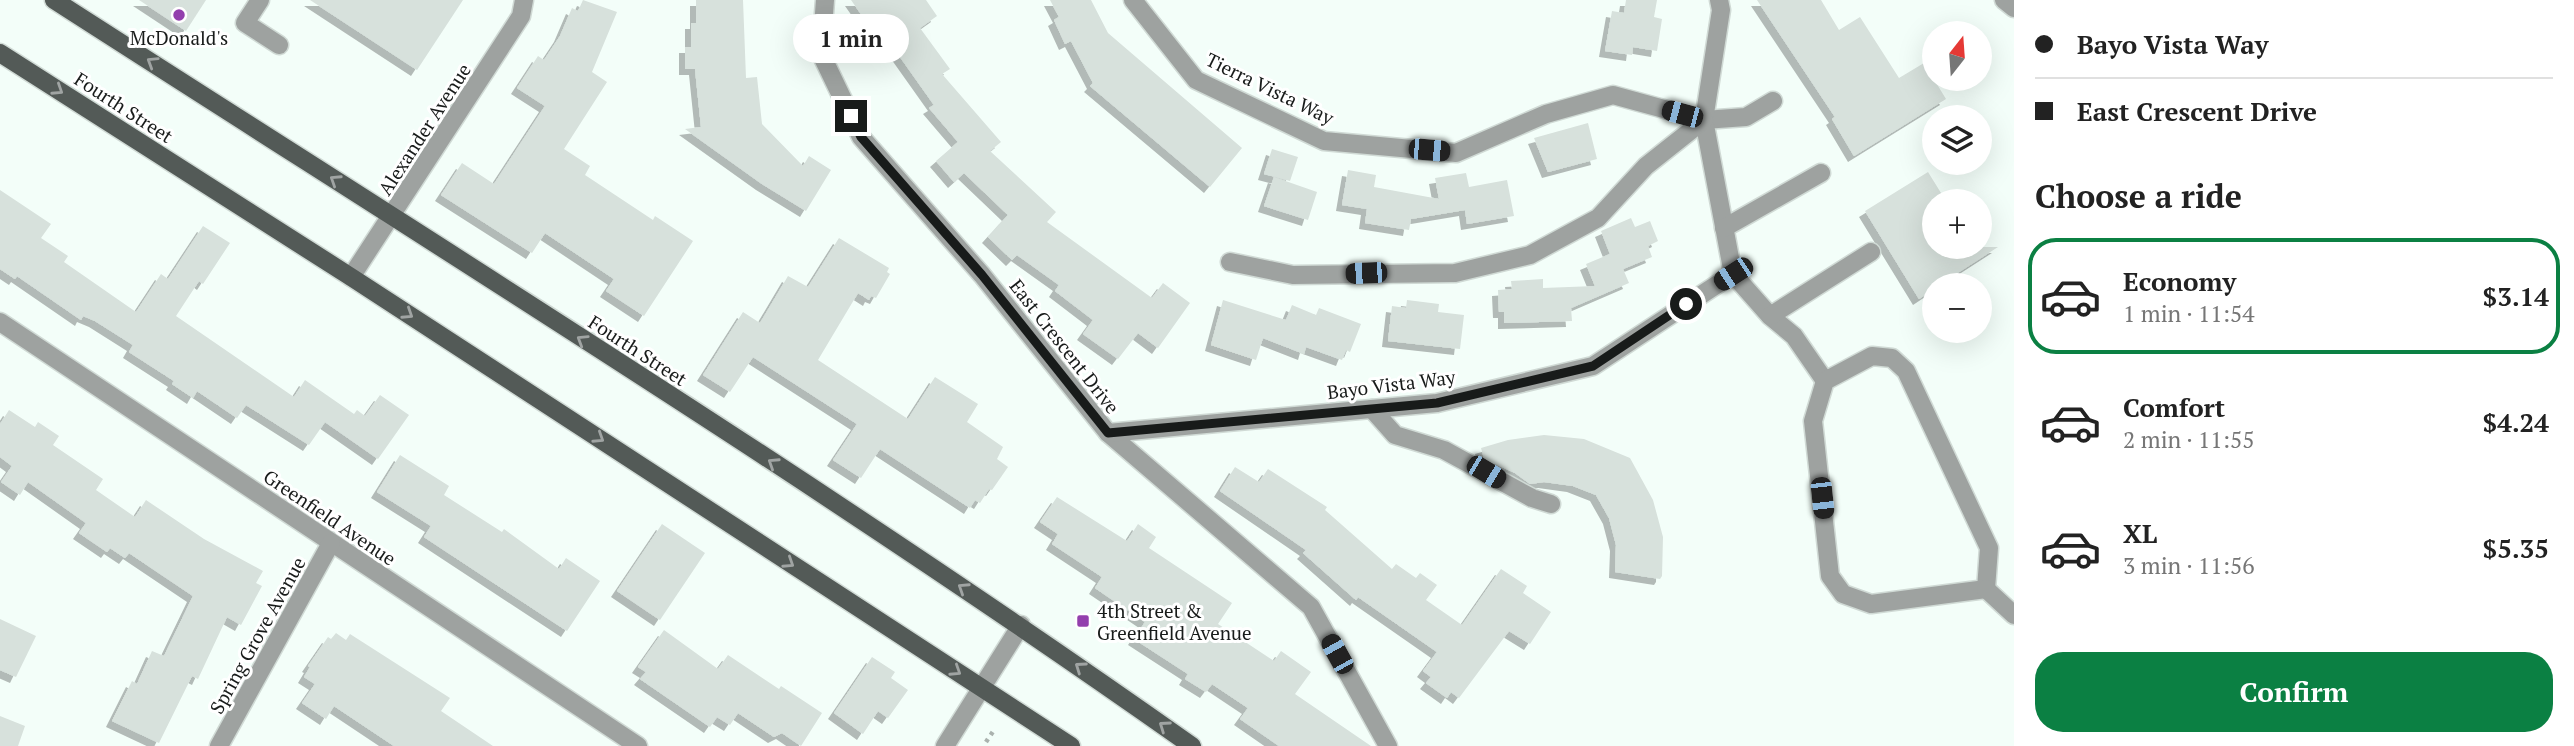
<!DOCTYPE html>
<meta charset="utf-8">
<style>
:root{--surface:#fff;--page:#f6f6f6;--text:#222;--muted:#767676;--line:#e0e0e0;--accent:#0b8043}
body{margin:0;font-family:"PT Serif",serif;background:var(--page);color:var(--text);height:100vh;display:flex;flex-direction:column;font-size:26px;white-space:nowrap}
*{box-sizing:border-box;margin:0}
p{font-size:23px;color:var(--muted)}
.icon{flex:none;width:38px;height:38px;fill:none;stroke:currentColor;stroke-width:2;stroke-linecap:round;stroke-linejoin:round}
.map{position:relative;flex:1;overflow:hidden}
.panel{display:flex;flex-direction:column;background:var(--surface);width:560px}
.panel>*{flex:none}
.hud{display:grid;align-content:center;height:154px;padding:0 21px;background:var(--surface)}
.needle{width:46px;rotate:17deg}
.fabs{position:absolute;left:1922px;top:21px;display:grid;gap:14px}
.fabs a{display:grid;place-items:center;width:70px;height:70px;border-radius:50%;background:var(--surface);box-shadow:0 7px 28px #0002;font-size:35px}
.end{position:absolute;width:32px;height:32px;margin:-16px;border:9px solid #181b1a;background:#fff;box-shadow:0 0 0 4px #fff}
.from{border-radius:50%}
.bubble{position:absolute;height:49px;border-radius:24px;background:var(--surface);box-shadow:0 7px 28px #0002;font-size:23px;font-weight:600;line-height:49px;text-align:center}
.car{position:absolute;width:21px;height:42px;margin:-21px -10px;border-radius:9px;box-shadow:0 0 5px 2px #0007;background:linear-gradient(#222 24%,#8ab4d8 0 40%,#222 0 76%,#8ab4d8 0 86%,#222 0)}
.hud b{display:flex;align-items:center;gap:24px;height:66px;font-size:26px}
.hud b+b{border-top:2px solid var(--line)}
.hud i{width:18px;height:18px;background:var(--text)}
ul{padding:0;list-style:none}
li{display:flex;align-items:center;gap:21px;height:116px;margin:0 14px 10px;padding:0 7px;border:4px solid transparent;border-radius:28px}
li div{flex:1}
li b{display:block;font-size:26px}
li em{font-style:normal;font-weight:600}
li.selected{border-color:var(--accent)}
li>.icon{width:63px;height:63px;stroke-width:1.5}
h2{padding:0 21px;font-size:32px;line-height:84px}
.button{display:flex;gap:14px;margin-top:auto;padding:14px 21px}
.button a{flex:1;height:80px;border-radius:28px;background:var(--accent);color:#fff;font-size:28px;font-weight:600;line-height:80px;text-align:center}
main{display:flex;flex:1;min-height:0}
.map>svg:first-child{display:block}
</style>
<main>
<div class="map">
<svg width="2014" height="746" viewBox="0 0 2014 746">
<defs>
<filter id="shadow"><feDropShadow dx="-6" dy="6" stdDeviation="0" flood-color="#0004"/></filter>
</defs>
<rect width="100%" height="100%" fill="#f3fef9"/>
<g fill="#d7e1dc" filter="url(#shadow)">
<polygon points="139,0 206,0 186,31"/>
<polygon points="310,0 463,0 417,70"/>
<polygon points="583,0 617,12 592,72 607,82 564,149 590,166 585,175 653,220 655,216 693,241 644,316 606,291 614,279 545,233 532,253 441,195 462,163 494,184 545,106 517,88 538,56 544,60 560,36 572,8 578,11"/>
<polygon points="696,0 743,0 746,78 757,77 762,124 803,166 809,156 831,170 806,211 762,184 685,129 701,127 695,69 685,69 685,47 691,47 691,23 696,23"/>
<polygon points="851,0 926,0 937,16 920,28 950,69 942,74 1001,142 990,151 1056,212 1047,222 1152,298 1163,283 1190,303 1158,348 1138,333 1118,359 1083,334 1093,320 1055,291 1059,285 1017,255 1012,260 988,237 1008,215 964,173 954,182 936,161 958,142 929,108 934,105 895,50 889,54"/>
<polygon points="1050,0 1091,0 1108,33 1242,148 1210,187 1090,86 1093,83 1071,41 1065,44 1054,20 1059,17"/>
<polygon points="1626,0 1657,0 1654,17 1662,19 1657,51 1633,47 1632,55 1605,51 1612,11 1624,13"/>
<polygon points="1757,0 1821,0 1839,30 1860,17 1899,78 1924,63 1946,99 1854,156 1832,119 1835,117"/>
<polygon points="1588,123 1597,159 1548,172 1534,138"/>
<polygon points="1272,149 1298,157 1290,181 1264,174"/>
<polygon points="1348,170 1376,175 1374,187 1439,199 1435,178 1466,173 1469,187 1507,180 1514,216 1467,224 1465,210 1411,219 1409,230 1365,223 1367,209 1342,205"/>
<polygon points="1928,172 1946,201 1934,201 1934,247 1998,247 1939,285 1934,285 1934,289 1919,299 1865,211"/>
<polygon points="1274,177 1317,192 1308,220 1264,206"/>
<polygon points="0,190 51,224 41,238 68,256 64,262 136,312 161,274 168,279 203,226 230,243 203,284 199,281 176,316 294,397 305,380 354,414 357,410 365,416 380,395 409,415 378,459 325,422 309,445 246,405 237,418 197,391 193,398 172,384 174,381 129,352 133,345 95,321 83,316 81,320 17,276 15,279 0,269"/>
<polygon points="1631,218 1635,227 1650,221 1658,241 1648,246 1652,257 1623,269 1629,283 1571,308 1572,321 1504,323 1504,312 1499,312 1498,290 1512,289 1511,281 1543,279 1543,288 1595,286 1586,264 1610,254 1601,231"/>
<polygon points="839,238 889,268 887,272 890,274 876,298 871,296 869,300 858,293 818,360 908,419 935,377 978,404 967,422 1003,447 997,459 1008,467 992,490 989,489 980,503 975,500 970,508 880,449 861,478 833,460 857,424 753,357 730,392 703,375 743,312 760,323 788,276 808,287"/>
<polygon points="1223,300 1286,320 1292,305 1316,315 1319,308 1361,324 1350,352 1346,350 1342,360 1306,347 1304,354 1263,338 1256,360 1211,345"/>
<polygon points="1407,300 1439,304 1438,312 1464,315 1460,349 1388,341 1392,306 1406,308"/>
<polygon points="9,410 35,427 38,422 59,436 53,445 103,479 96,490 135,517 146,500 204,539 263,571 256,583 262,586 241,625 227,617 198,679 192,676 159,743 112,721 132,681 137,684 152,651 164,656 193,596 129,553 125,558 110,548 107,552 79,533 86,523 28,482 20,495 1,482 12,466 0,457 0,424"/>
<polygon points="1544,435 1584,439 1630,458 1653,500 1663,537 1662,576 1660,579 1615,572 1616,545 1609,518 1596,495 1573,486 1544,482 1530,484 1515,473 1484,459 1481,448 1508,440"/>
<polygon points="400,455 449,486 444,495 502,532 504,529 559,569 566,558 600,581 567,631 424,537 431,526 377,492"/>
<polygon points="1235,467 1259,482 1268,469 1327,507 1325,510 1392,569 1396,564 1416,578 1420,573 1437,585 1426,600 1462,625 1501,569 1527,586 1523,593 1551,612 1530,644 1509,631 1459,698 1451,692 1447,698 1426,683 1431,677 1423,671 1437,652 1358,597 1356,600 1303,553 1306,550 1220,491"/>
<polygon points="1057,497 1127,541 1138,524 1156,537 1149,548 1232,603 1218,624 1274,661 1281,651 1311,672 1295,694 1371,746 1279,746 1240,719 1248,708 1212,684 1206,692 1185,679 1188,674 1134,639 1145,622 1095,588 1102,577 1052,544 1058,534 1040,522"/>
<polygon points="662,524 705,553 660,620 617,591"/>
<polygon points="0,619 36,636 16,677 0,670"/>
<polygon points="664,630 718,669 728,655 779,689 781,686 822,713 801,746 782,733 774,737 738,713 730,725 717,717 710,727 640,679 646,672 638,667"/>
<polygon points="336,633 346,640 350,634 450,698 441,711 493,746 394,746 334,706 326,719 302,703 315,684 304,677 310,667 308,666 328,637 331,639"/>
<polygon points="872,657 895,672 891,678 908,690 888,718 878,711 863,734 834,713"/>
<polygon points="0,716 25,726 18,746 0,746"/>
</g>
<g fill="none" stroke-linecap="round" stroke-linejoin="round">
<defs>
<g id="minor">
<polyline points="260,0 245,23 279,45"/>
<polyline points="825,0 821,54 861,137 982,275 1108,433 1311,607 1388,746"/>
<polyline points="1133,0 1196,80 1324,141 1456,153 1546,114 1613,95 1704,120 1746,117 1773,101"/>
<polyline points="1719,0 1721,10 1704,120 1733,274 1770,316 1794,336 1825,381"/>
<polyline points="2004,0 2014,8"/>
<polyline points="1724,228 1821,173"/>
<polyline points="1230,262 1293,275 1455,273 1530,255 1598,218 1646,166 1704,120"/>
<polyline points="351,277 521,16 524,0"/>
<polyline points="1770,316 1871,252"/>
<polyline points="0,322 638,746"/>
<polygon points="1872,356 1892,358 1906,371 1989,548 1986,589 1871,604 1843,594 1830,576 1813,421 1825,381"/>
<polyline points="1372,409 1395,435 1444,450 1532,498 1551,504"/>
<polyline points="1108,433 1437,403 1593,366 1733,274"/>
<polyline points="1986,589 2014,615"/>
<polyline points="219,746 331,543"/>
<polyline points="945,746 1021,625"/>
</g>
<g id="major">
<path d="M 54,0 C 435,245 821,484 1192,746"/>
<polyline points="0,53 351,277 1071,746"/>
</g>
</defs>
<use href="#minor" stroke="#d0dad5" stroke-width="21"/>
<use href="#major" stroke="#d0dad5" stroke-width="21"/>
<polyline stroke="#aab2ae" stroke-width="4.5" stroke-dasharray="3.5 5" stroke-linecap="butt" points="986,742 994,730"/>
<use href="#minor" stroke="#9ea2a0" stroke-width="18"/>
<use href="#major" stroke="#535a57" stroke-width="18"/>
</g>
<defs><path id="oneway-chevron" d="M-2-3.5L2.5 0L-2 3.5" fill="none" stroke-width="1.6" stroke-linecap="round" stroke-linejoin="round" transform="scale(1.75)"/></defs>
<g stroke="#a0a4a3">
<use href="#oneway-chevron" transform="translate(152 62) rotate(-148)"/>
<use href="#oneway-chevron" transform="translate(58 90) rotate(33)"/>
<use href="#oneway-chevron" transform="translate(335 180) rotate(-147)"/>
<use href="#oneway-chevron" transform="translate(408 314) rotate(33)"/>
<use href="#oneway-chevron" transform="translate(582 340) rotate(-148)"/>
<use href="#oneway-chevron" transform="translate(599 438) rotate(33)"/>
<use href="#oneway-chevron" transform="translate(773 463) rotate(-147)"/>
<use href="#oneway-chevron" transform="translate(789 563) rotate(33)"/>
<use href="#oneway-chevron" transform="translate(963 588) rotate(-147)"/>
<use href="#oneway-chevron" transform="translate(1080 667) rotate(-145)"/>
<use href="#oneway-chevron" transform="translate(956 671) rotate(33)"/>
<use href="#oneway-chevron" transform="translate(1164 726) rotate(-145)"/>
</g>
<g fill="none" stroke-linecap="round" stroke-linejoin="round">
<polyline stroke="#181b1a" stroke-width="9" points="851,116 861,137 982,275 1108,433 1437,403 1593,366 1686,304"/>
</g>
<g fill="#933fad" stroke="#fff" stroke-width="2.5">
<circle cx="179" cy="15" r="7"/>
<rect x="1076" y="614" width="14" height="14" rx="3.5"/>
</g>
<g text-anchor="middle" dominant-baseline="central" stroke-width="6" stroke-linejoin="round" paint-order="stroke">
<g font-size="19" fill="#181b1a" stroke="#fff">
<text x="179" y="37">McDonald's</text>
<text x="1097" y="610" text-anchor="start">4th Street &amp;<tspan x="1097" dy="22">Greenfield Avenue</tspan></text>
</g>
<g font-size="19" fill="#181b1a" stroke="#fff">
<text transform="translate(1270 88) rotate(26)">Tierra Vista Way</text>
<text transform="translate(124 107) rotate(33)">Fourth Street</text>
<text transform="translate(424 129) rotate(-57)">Alexander Avenue</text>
<text transform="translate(1065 346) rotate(52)">East Crescent Drive</text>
<text transform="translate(638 350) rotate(33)">Fourth Street</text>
<text transform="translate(1391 384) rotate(-7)">Bayo Vista Way</text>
<text transform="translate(330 517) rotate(34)">Greenfield Avenue</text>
<text transform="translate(257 635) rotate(-61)">Spring Grove Avenue</text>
</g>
</g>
</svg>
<div class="fabs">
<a><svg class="needle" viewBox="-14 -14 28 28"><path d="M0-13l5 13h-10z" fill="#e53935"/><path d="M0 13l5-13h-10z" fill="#767676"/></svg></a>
<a><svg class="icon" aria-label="layers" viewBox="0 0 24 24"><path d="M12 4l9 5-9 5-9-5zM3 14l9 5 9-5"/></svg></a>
<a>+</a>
<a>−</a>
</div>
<i class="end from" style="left:1686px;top:304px"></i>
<i class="end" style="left:851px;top:116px"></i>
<div class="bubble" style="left:793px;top:14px;width:116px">1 min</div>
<i class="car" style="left:1682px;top:114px;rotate:285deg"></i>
<i class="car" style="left:1429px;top:150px;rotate:95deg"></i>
<i class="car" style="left:1366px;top:273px;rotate:268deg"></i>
<i class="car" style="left:1733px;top:274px;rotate:237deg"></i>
<i class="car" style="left:1486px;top:472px;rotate:121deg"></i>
<i class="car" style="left:1822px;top:498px;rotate:174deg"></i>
<i class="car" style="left:1337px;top:654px;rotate:331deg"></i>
</div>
<section class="panel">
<div class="hud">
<b><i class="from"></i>Bayo Vista Way</b>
<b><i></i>East Crescent Drive</b>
</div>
<h2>Choose a ride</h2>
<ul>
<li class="selected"><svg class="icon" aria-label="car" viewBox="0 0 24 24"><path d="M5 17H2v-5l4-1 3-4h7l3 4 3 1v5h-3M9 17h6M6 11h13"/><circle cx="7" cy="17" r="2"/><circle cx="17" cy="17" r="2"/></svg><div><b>Economy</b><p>1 min · 11:54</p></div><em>$3.14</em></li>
<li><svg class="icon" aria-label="car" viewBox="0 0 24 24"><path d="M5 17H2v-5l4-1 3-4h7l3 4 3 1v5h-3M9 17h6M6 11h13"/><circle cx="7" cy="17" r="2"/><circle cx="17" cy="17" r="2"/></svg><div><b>Comfort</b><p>2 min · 11:55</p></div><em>$4.24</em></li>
<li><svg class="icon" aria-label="car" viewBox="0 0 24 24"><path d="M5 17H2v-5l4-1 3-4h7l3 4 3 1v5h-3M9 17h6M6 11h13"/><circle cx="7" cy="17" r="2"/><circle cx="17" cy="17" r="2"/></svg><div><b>XL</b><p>3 min · 11:56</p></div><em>$5.35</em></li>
</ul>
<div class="button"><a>Confirm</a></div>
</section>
</main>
